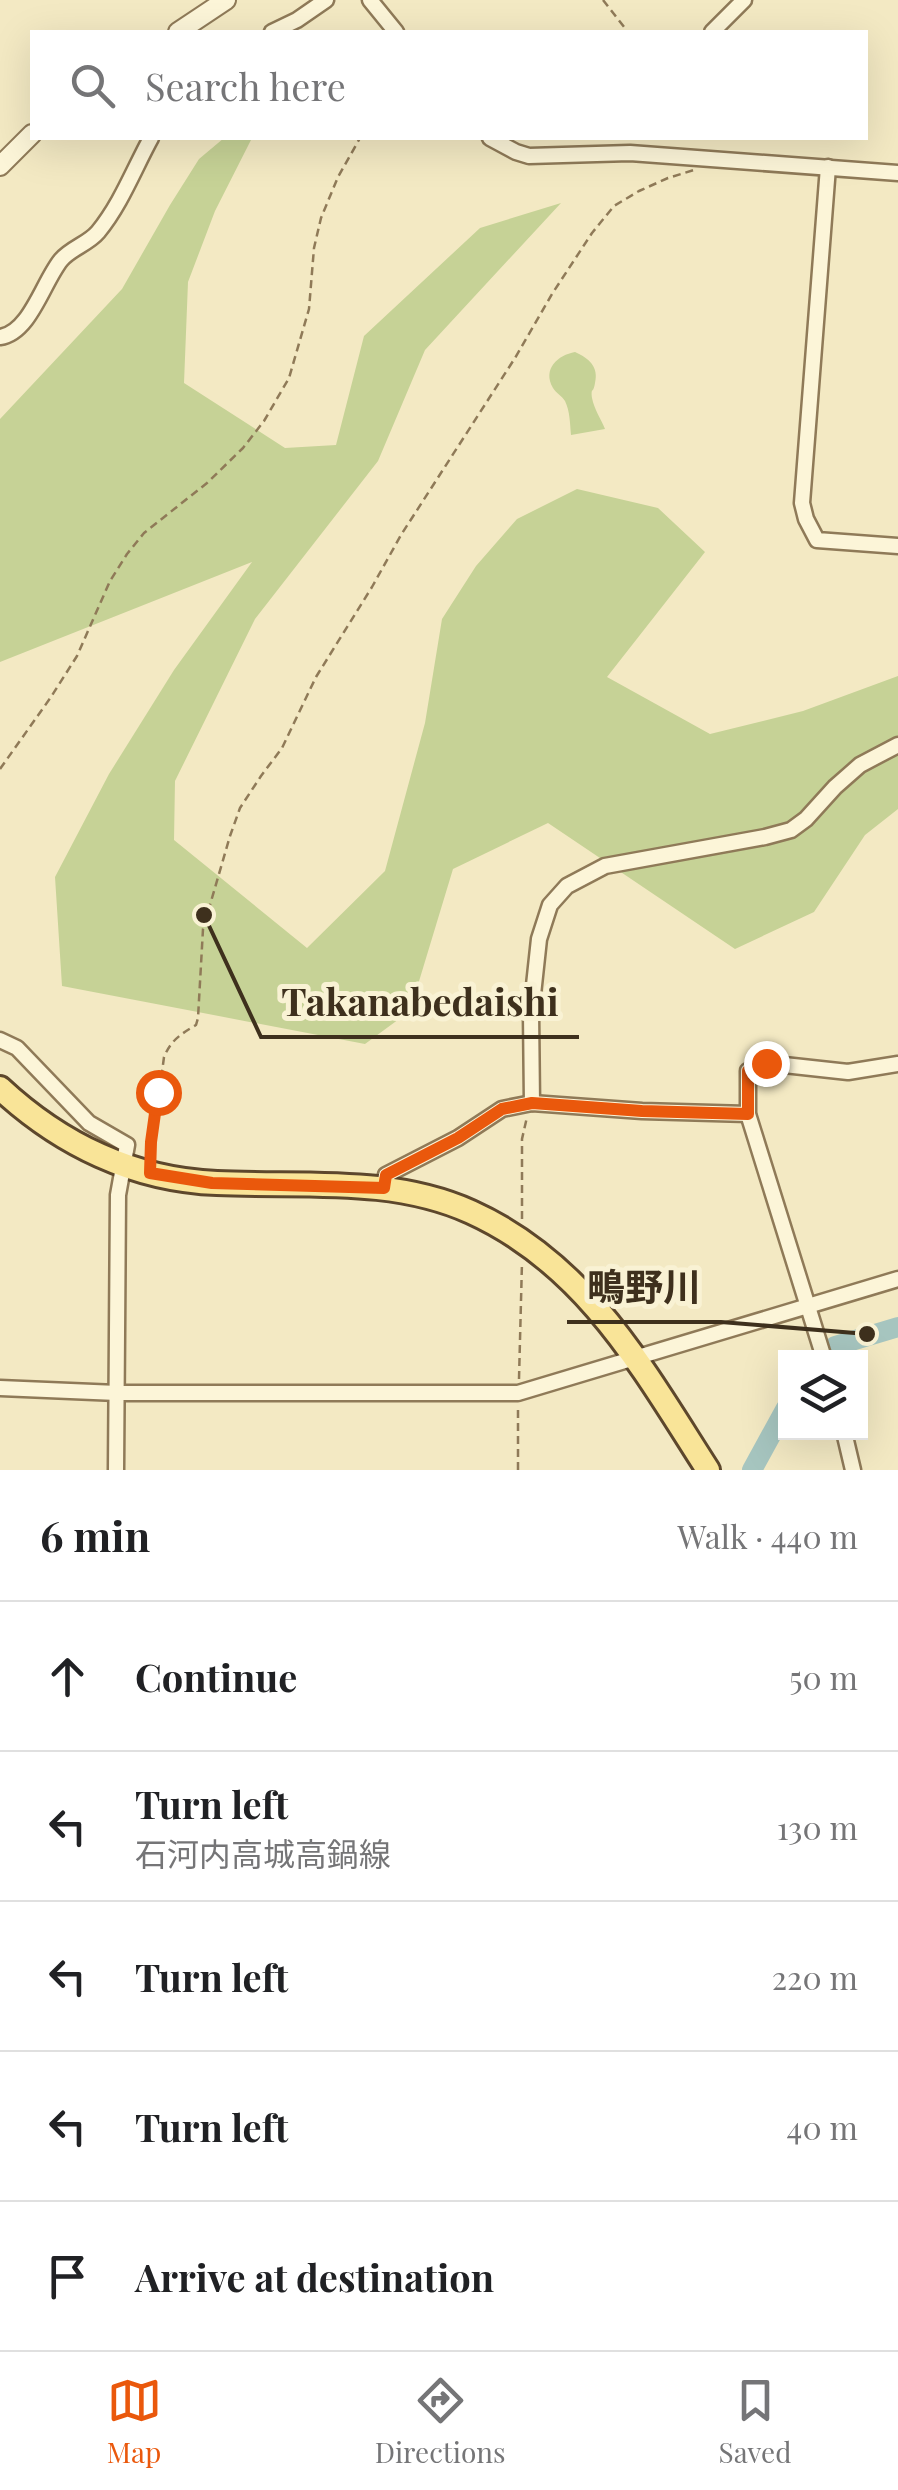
<!DOCTYPE html>
<meta charset="utf-8">
<style>
body{margin:0;font-family:"Playfair Display","Noto Sans JP",serif;background:#f2f2f2;color:#202124}
.controls{position:absolute;right:30px;bottom:30px;display:grid;overflow:hidden;border-radius:0px;box-shadow:0 10px 40px #0002}
.controls button{width:90px;height:90px;display:grid;place-items:center;padding:0;border:0;border-bottom:2px solid #e0e0e0;background:#fff;color:#202124;font:50px sans-serif}
.stop{position:absolute;width:30px;height:30px;margin:-22px;border:8px solid #ea580c;border-radius:50%;background:#fff}
.stop.end{background:#ea580c;border-color:#fff;box-shadow:0 2px 10px #0008}
.list{margin:0;padding:0;list-style:none}
h2{display:flex;justify-content:space-between;align-items:center;height:130px;margin:0;padding:0 40px;font-size:42px}
h2 small{font-size:32px;font-weight:400;color:#757577}
.list li{display:grid;grid-template-columns:65px 1fr auto;gap:30px;align-items:center;box-sizing:border-box;height:150px;padding:0 40px;border-top:2px solid #e0e0e0}
.list b{display:block;font-size:38px;white-space:nowrap}
.list p{margin:0;font-size:32px;white-space:nowrap;color:#757577}
.list em{font-size:32px;font-style:normal;color:#757577}
.icon{flex:none;width:55px;height:55px;fill:none;stroke:currentColor;stroke-width:2;stroke-linecap:round;stroke-linejoin:round}
.map{position:relative;flex:none;width:898px;height:1470px;overflow:hidden}
.search{position:absolute;background:#fff;box-shadow:0 10px 40px #0002;left:30px;right:30px;top:30px;height:110px;display:flex;align-items:center;gap:25px;box-sizing:border-box;padding:0 35px;border-radius:0px;color:#757577;font-size:38px}
.sheet{height:880px;background:#fff}
nav{display:flex;justify-content:space-around;align-items:center;box-sizing:border-box;height:140px;border-top:2px solid #e0e0e0;background:#fff;font-size:28px;color:#757577}
nav a{display:grid;justify-items:center;gap:5px}
nav .on{color:#ea580c}
.map>svg:first-child{display:block}
</style>
<div class="map">
<svg width="898" height="1470" viewBox="0 0 898 1470">
<rect width="100%" height="100%" fill="#f3e9c3"/>
<g fill="#c6d296">
<polygon points="224,138 252,138 215,211 188,282 184,383 285,448 336,445 364,336 480,228 561,203 425,350 378,461 255,619 175,781 174,840 307,948 385,871 425,723 442,619 476,566 517,519 577,489 658,508 705,552 607,677 710,734 803,711 898,676 898,809 865,835 814,912 735,949 548,823 453,869 410,1011 365,1044 62,986 55,877 109,774 174,670 252,562 0,662 0,419 122,289 170,205 199,159"/>
<path d="M575,352c14,6 24,15 20,31 -2,12 -4,3 -3,15 2,11 9,21 13,31l-34,6c-1,-11 -1,-24 -6,-34 -3,-5 -9,-8 -12,-13 -11,-19 5,-33 22,-36z"/>
</g>
<g fill="none" stroke-linecap="round" stroke-linejoin="round">
<g stroke="#a6c5bf" stroke-width="20">
<polyline points="820,1358 835,1346 898,1327"/>
<polyline points="752,1470 786,1408"/>
</g>
<defs>
<g id="minor">
<polyline points="370,0 396,32"/>
<polyline points="272,32 297,20 326,0"/>
<polyline points="712,32 744,0"/>
<polyline points="490,138 516,152 529,156 630,153 898,173"/>
<polyline points="828,167 802,503 806,519 817,540 898,546"/>
<path d="M0,337c30,-4 43,-55 61,-77 10,-12 27,-16 37,-28 23,-28 36,-63 53,-94"/>
<polyline points="0,1040 17,1048 89,1123 127,1145 118,1195 116,1470"/>
<polyline points="532,1103 531,1013 539,939 550,905 567,886 605,866 765,837 791,830 806,819 835,787 860,765 898,745"/>
<polyline points="384,1188 386,1175 458,1138 502,1109 532,1103 642,1111 748,1114"/>
<polyline points="824,1358 748,1114 748,1071 766,1063 848,1072 898,1064"/>
<polyline points="0,1388 117,1393 518,1393 898,1279"/>
<polyline points="844,1432 853,1470"/>
</g>
<g id="tertiary">
<polyline points="178,32 226,0"/>
<polyline points="0,166 32,134"/>
</g>
<path id="primary" d="M0,1088c60,56 134,92 217,95 85,4 175,-7 254,29 115,52 172,157 237,258"/>
</defs>
<use href="#minor" stroke="#8f7a58" stroke-width="19"/>
<use href="#tertiary" stroke="#8f7a58" stroke-width="22"/>
<use href="#primary" stroke="#5d472c" stroke-width="28"/>
<g stroke="#8f7a58" stroke-width="2.5" stroke-dasharray="8 5" stroke-linecap="butt">
<polyline points="603,0 628,32"/>
<polyline points="0,769 51,697 77,656 110,581 127,554 144,533 207,483 243,448 264,421 289,378 309,309 314,248 321,218 338,177 360,138"/>
<path d="M151,1155l13,-98c7,-17 17,-23 32,-32l2,-7 5,-89 27,-93 10,-28 21,-32 21,-28 34,-71 56,-90 29,-52 114,-177 37,-64 40,-61 22,-27 25,-15 29,-13 26,-8"/>
<polyline points="522,1219 522,1139 527,1117"/>
<polyline points="519,1379 522,1262"/>
<polyline points="518,1470 518,1407"/>
</g>
<use href="#minor" stroke="#fcf5d8" stroke-width="14"/>
<use href="#tertiary" stroke="#fcf5d8" stroke-width="18"/>
<use href="#primary" stroke="#f9e498" stroke-width="22"/>
</g>
<g fill="none" stroke-linecap="round" stroke-linejoin="round">
<polyline stroke="#ea580c" stroke-width="12" points="158,1092 151,1142 150,1173 212,1183 384,1188 386,1175 458,1138 502,1109 532,1103 642,1111 748,1114 748,1071 766,1063"/>
</g>
<path fill="none" stroke="#3e301d" stroke-width="4" d="M204 915L261 1037H579M867 1334L721 1322H567"/>
<g fill="#3e301d" stroke="#f9f2d4" stroke-width="4">
<circle cx="204" cy="915" r="10"/>
<circle cx="867" cy="1334" r="10"/>
</g>
<g font-size="38" text-anchor="middle" font-weight="bold" fill="#3e301d" stroke="#f9f2d4" stroke-width="10" stroke-linejoin="round" paint-order="stroke">
<text x="420" y="1016">Takanabedaishi</text>
<text x="644" y="1301">鴫野川</text>
</g>
</svg>
<div class="controls">
<button><svg class="icon" aria-label="layers" viewBox="0 0 24 24"><path d="M12 4l9 5-9 5-9-5zM3 14l9 5 9-5"/></svg></button>
</div>
<div class="stop" style="left:158px;top:1092px"></div>
<div class="stop end" style="left:766px;top:1063px"></div>
<div class="search"><svg class="icon" aria-label="search" viewBox="0 0 24 24"><circle cx="10" cy="10" r="6"/><path d="M15 15l6 6"/></svg>Search here</div>
</div>
<section class="sheet">
<h2>6 min<small>Walk · 440 m</small></h2>
<ul class="list">
<li><svg class="icon" aria-label="ahead" viewBox="0 0 24 24"><path d="M12 20V5M6 11l6-6 6 6"/></svg><div><b>Continue</b></div><em>50 m</em></li>
<li><svg class="icon" aria-label="left" viewBox="0 0 24 24"><path d="M17 20v-9H6M10 6l-5 5 5 5"/></svg><div><b>Turn left</b><p>石河内高城高鍋線</p></div><em>130 m</em></li>
<li><svg class="icon" aria-label="left" viewBox="0 0 24 24"><path d="M17 20v-9H6M10 6l-5 5 5 5"/></svg><div><b>Turn left</b></div><em>220 m</em></li>
<li><svg class="icon" aria-label="left" viewBox="0 0 24 24"><path d="M17 20v-9H6M10 6l-5 5 5 5"/></svg><div><b>Turn left</b></div><em>40 m</em></li>
<li><svg class="icon" aria-label="arrive" viewBox="0 0 24 24"><path d="M6 21V4h12l-3 4 3 4H6"/></svg><div><b>Arrive at destination</b></div></li>
</ul>
</section>
<nav>
<a class="on"><svg class="icon" aria-label="map" viewBox="0 0 24 24"><path d="M3 6l6-2 6 2 6-2v14l-6 2-6-2-6 2zM9 4v14M15 6v14"/></svg>Map</a>
<a><svg class="icon" aria-label="directions" viewBox="0 0 24 24"><path d="M12 3l9 9-9 9-9-9zM9 14v-3h6M13 9l2 2-2 2"/></svg>Directions</a>
<a><svg class="icon" aria-label="saved" viewBox="0 0 24 24"><path d="M7 4h10v16l-5-4-5 4z"/></svg>Saved</a>
</nav>
